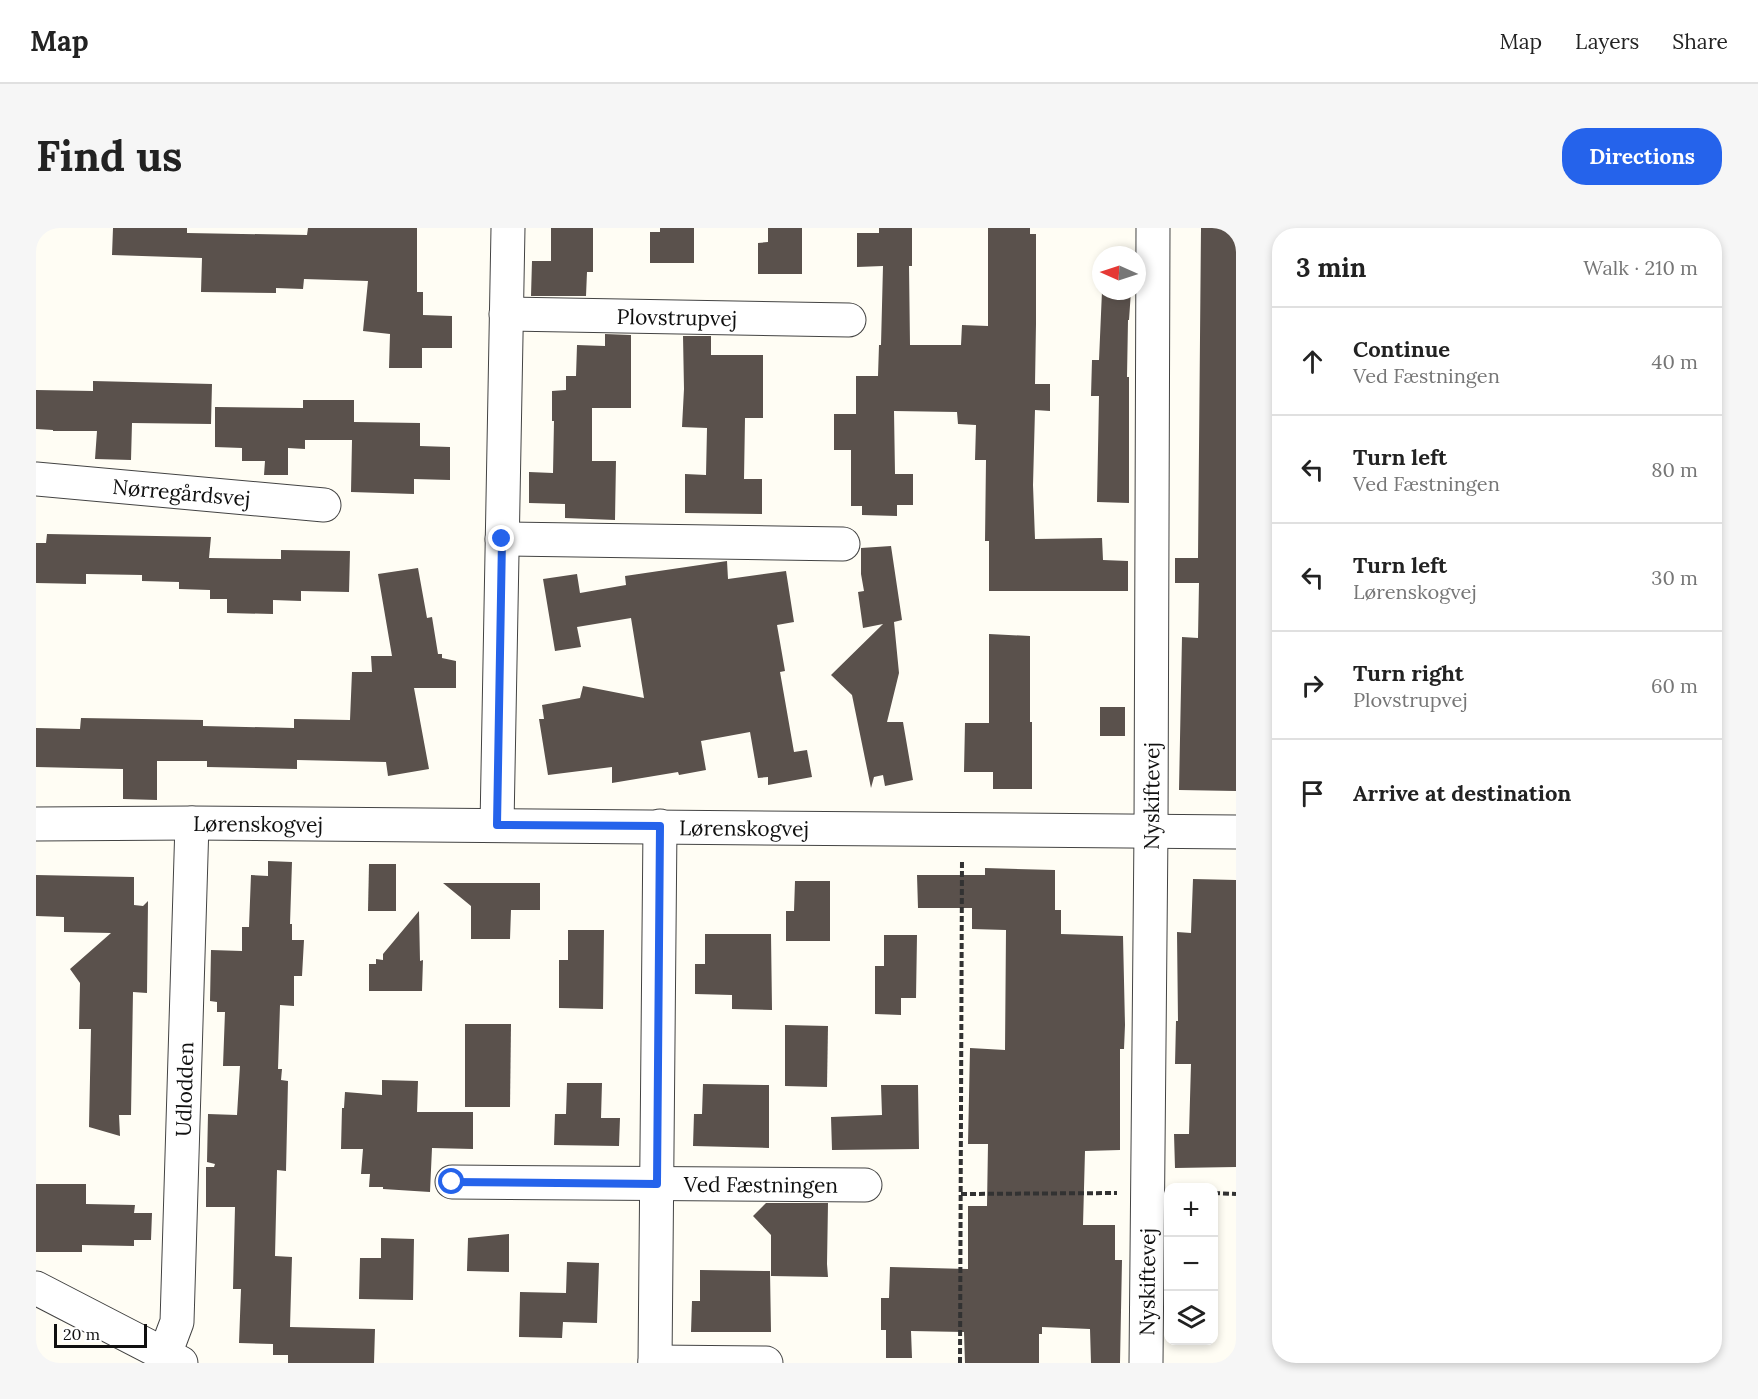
<!DOCTYPE html>
<meta charset="utf-8">
<style>
body{margin:0;font-family:Lora,serif;background:#f6f6f6;color:#222}
.controls{position:absolute;right:18px;bottom:18px;display:grid;overflow:hidden;border-radius:12px;box-shadow:0 3px 9px #0003}
.controls button{width:54px;height:54px;display:grid;place-items:center;padding:0;border:0;border-bottom:2px solid #e0e0e0;background:#fff;color:#222;font:30px sans-serif}
.compass{position:absolute;left:1056px;top:18px;width:54px;height:54px;border-radius:50%;background:#fff;box-shadow:0 3px 9px #0003;rotate:273deg}
.scale{position:absolute;left:18px;bottom:15px;width:93px;box-sizing:border-box;padding-left:6px;border:3px solid #101010;border-top:0;font-size:16px;line-height:21px;white-space:nowrap;color:#101010;-webkit-text-stroke:4px #fff;paint-order:stroke}
.stop{position:absolute;width:18px;height:18px;margin:-14px;border:4px solid #2563eb;border-radius:50%;background:#fff}
.stop.end{background:#2563eb;border-color:#fff;box-shadow:0 2px 6px #0008}
.list{margin:0;padding:0;list-style:none}
h2{display:flex;justify-content:space-between;align-items:center;height:78px;margin:0;padding:0 24px;font-size:26px}
h2 small{font-size:20px;font-weight:400;color:#767676}
.list li{display:grid;grid-template-columns:39px 1fr auto;gap:18px;align-items:center;box-sizing:border-box;height:108px;padding:0 24px;border-top:2px solid #e0e0e0}
.list b{display:block;font-size:22px;white-space:nowrap}
.list p{margin:0;font-size:20px;white-space:nowrap;color:#767676}
.list em{font-size:20px;font-style:normal;color:#767676}
.icon{flex:none;width:33px;height:33px;fill:none;stroke:currentColor;stroke-width:2;stroke-linecap:round;stroke-linejoin:round}
.map{position:relative;flex:none;width:1200px;height:1135px;overflow:hidden;border-radius:24px}
header{display:flex;align-items:center;gap:36px;box-sizing:border-box;height:84px;padding:0 30px;background:#fff;border-bottom:2px solid #e0e0e0}
header strong{font-size:28px}
nav{display:flex;gap:33px;margin-inline-start:auto;font-size:21px}
.intro{display:flex;align-items:center;justify-content:space-between;box-sizing:border-box;height:144px;padding:0 36px}
h1{margin:0;font-size:42px}
.button{padding:15px 27px;border-radius:24px;background:#2563eb;color:#fff;font-size:21px;font-weight:700}
main{display:flex;gap:36px;padding:0 36px}
aside{flex:1;background:#fff;border-radius:24px;box-shadow:0 3px 9px #0003}
.map>svg:first-child{display:block}
</style>
<header>
<strong>Map</strong>
<nav><a>Map</a><a>Layers</a><a>Share</a></nav>
</header>
<div class="intro"><h1>Find us</h1><a class="button">Directions</a></div>
<main>
<div class="map">
<svg width="1200" height="1135" viewBox="0 0 1200 1135">
<rect width="100%" height="100%" fill="#fffdf4"/>
<g fill="#5a514c">
<polygon points="77,0 151,0 151,5 271,7 272,0 381,0 381,64 387,64 387,87 416,88 416,120 386,120 386,140 353,140 354,106 327,103 332,53 268,51 267,61 240,60 240,65 165,64 166,30 76,27"/>
<polygon points="515,0 557,0 557,44 551,44 550,68 495,68 496,33 515,33"/>
<polygon points="624,0 658,0 658,35 614,35 614,4 624,4"/>
<polygon points="732,0 766,0 766,46 722,46 722,15 732,14"/>
<polygon points="843,0 876,0 876,38 873,38 874,117 925,117 926,97 952,98 952,0 994,0 994,6 1000,6 1000,96 999,156 1014,156 1014,183 999,182 997,257 999,311 1066,310 1067,332 1092,333 1092,363 953,363 953,313 949,313 950,232 939,232 940,197 922,196 921,184 858,183 859,246 877,246 877,277 861,277 861,288 826,287 826,278 815,278 815,222 798,222 798,186 820,186 820,148 842,148 843,117 845,117 847,38 821,39 821,5 843,5"/>
<polygon points="1165,0 1200,0 1200,563 1143,562 1146,409 1162,410 1163,355 1139,355 1139,330 1162,330"/>
<polygon points="1066,63 1095,63 1093,92 1092,92 1091,149 1093,149 1093,275 1061,274 1063,168 1055,168 1056,132 1063,132"/>
<polygon points="569,106 595,107 595,180 556,180 556,233 580,233 579,292 529,290 529,276 493,275 493,244 517,245 518,193 516,193 516,163 530,162 530,148 540,148 541,117 569,118"/>
<polygon points="647,108 675,108 675,127 727,127 727,190 709,190 708,251 726,251 726,286 649,285 649,246 670,247 671,200 646,199 648,161"/>
<polygon points="57,153 176,156 175,196 96,195 95,232 59,231 61,203 17,203 17,202 0,201 0,162 57,163"/>
<polygon points="267,172 318,172 318,194 384,195 384,218 414,219 414,252 378,251 378,266 315,264 316,212 269,212 269,221 252,220 252,247 228,247 229,233 206,233 206,220 179,219 179,179 267,180"/>
<polygon points="11,306 175,309 173,330 245,331 245,322 314,323 313,364 265,363 265,373 237,372 237,386 191,385 191,371 174,371 174,362 143,361 143,354 106,353 106,347 50,346 50,356 0,355 0,315 10,315"/>
<polygon points="855,318 866,392 858,394 863,445 851,494 867,494 877,552 849,558 847,547 838,549 835,560 816,467 795,447 847,396 827,400 822,364 828,363 825,346 825,320"/>
<polygon points="691,333 692,351 750,343 758,394 741,397 749,443 744,444 758,524 771,522 776,549 732,557 732,549 722,550 714,504 665,513 670,542 643,547 642,544 576,555 576,539 512,547 503,491 508,491 506,477 544,470 547,458 608,470 595,390 541,399 545,419 519,423 507,351 541,346 544,365 590,357 589,348"/>
<polygon points="382,340 391,390 396,389 402,426 406,426 406,430 420,433 420,460 378,460 393,541 352,548 350,534 261,532 261,541 171,539 171,533 121,533 121,572 87,571 87,541 0,539 0,500 44,501 45,490 167,492 167,498 258,500 258,491 314,492 316,444 336,444 335,428 356,428 342,346"/>
<polygon points="953,406 994,408 994,494 996,494 996,561 957,561 957,544 928,544 929,495 953,495"/>
<rect x="1064" y="479" width="25" height="29"/>
<polygon points="232,633 256,634 254,696 256,696 256,712 268,712 266,748 258,748 258,778 244,777 242,841 246,841 245,852 252,853 250,943 241,942 239,1028 256,1029 254,1099 339,1101 338,1135 252,1135 252,1127 237,1127 237,1116 203,1115 205,1061 197,1061 199,979 170,979 170,939 178,939 179,936 171,934 172,886 201,887 204,838 187,838 189,784 181,784 181,774 174,773 175,722 206,723 206,699 213,699 215,647 232,648"/>
<polygon points="333,636 360,636 360,683 332,683"/>
<polygon points="949,640 1019,642 1019,682 1025,682 1025,706 1087,708 1089,797 1088,821 1084,821 1084,922 1049,923 1047,997 1079,997 1079,1032 1086,1032 1084,1135 1055,1135 1054,1101 1006,1099 1006,1106 1003,1106 1003,1135 929,1135 928,1104 875,1103 876,1130 850,1130 850,1102 845,1102 845,1070 853,1070 854,1039 932,1041 932,978 951,978 952,916 932,916 934,820 969,822 970,702 936,701 936,680 882,680 881,647 949,647"/>
<polygon points="0,647 98,649 98,677 107,678 112,673 111,765 97,764 95,887 83,887 84,908 53,899 55,801 43,801 44,755 34,741 75,705 28,704 28,689 0,688"/>
<polygon points="1157,651 1200,652 1200,939 1139,940 1138,906 1153,906 1155,836 1139,836 1140,793 1142,793 1141,704 1155,705"/>
<polygon points="759,653 794,653 794,713 750,713 750,683 758,683"/>
<polygon points="407,655 504,655 504,682 475,682 474,711 435,711 435,678"/>
<polygon points="383,683 384,733 387,732 386,763 333,763 333,736 340,736 340,731 347,732 347,726"/>
<polygon points="532,702 568,702 567,781 523,780 523,732 532,732"/>
<polygon points="669,706 735,706 736,782 696,781 696,767 659,766 659,736 669,736"/>
<polygon points="848,707 881,707 880,770 865,770 865,787 839,786 839,738 848,738"/>
<polygon points="429,796 475,796 474,879 429,879"/>
<polygon points="749,797 792,798 791,859 749,858"/>
<polygon points="346,852 382,853 381,884 437,884 437,921 396,920 394,964 347,961 347,959 333,959 334,946 325,946 327,921 305,921 306,880 308,880 309,864 346,867"/>
<polygon points="531,855 566,855 565,890 584,890 583,918 518,917 519,886 530,886"/>
<polygon points="667,856 733,857 733,920 657,918 658,886 666,886"/>
<polygon points="845,857 882,857 883,921 796,922 795,889 846,887"/>
<polygon points="0,956 50,956 50,976 99,977 98,985 116,985 115,1012 98,1012 98,1018 46,1017 46,1024 0,1024"/>
<polygon points="730,975 792,975 791,1036 792,1049 735,1048 735,1007 717,988"/>
<polygon points="473,1006 473,1044 431,1043 432,1010"/>
<polygon points="345,1010 378,1011 377,1072 323,1071 324,1030 345,1030"/>
<polygon points="531,1034 563,1035 561,1095 527,1094 526,1110 483,1109 484,1064 530,1065"/>
<polygon points="664,1042 734,1043 735,1104 655,1104 656,1073 664,1073"/>
</g>
<g fill="none" stroke-linecap="round" stroke-linejoin="round">
<defs>
<g id="street">
<path id="s1" d="M470,86l343,6"/>
<path id="s2" d="M0,251l288,26"/>
<polyline points="466,311 807,316"/>
<path id="s3" d="M0,596l156,-1 1044,9"/>
<polyline points="461,597 472,0"/>
<path id="s4" d="M416,954l413,3"/>
<polyline points="0,1060 145,1135"/>
<path id="s5" d="M129,1126l12,-32 15,-499"/>
<polyline points="619,1134 730,1135"/>
<polyline points="619,1135 624,598"/>
<path id="s6" d="M1110,1135l5,-533 2,-602"/>
</g>
</defs>
<use href="#street" stroke="#434343" stroke-width="35"/>
<g stroke="#323232" stroke-width="4" stroke-dasharray="6 3" stroke-linecap="butt">
<polyline points="1178,965 1200,966"/>
<polyline points="925,966 1081,965"/>
<polyline points="924,1135 926,632"/>
</g>
<use href="#street" stroke="#fff" stroke-width="33"/>
</g>
<g fill="none" stroke-linecap="round" stroke-linejoin="round">
<polyline stroke="#2563eb" stroke-width="8" points="416,954 621,956 624,598 461,597 466,311"/>
</g>
<g text-anchor="middle" dominant-baseline="central" stroke-width="6" stroke-linejoin="round" paint-order="stroke">
<g font-size="21" fill="#101010" stroke="#fff">
<text stroke="none"><textPath href="#s1" startOffset="171">Plovstrupvej</textPath></text>
<text stroke="none"><textPath href="#s2" startOffset="146">Nørregårdsvej</textPath></text>
<text stroke="none"><textPath href="#s6" startOffset="567">Nyskiftevej</textPath></text>
<text stroke="none"><textPath href="#s3" startOffset="222">Lørenskogvej</textPath></text>
<text stroke="none"><textPath href="#s3" startOffset="708">Lørenskogvej</textPath></text>
<text stroke="none"><textPath href="#s5" startOffset="267">Udlodden</textPath></text>
<text stroke="none"><textPath href="#s4" startOffset="309">Ved Fæstningen</textPath></text>
<text stroke="none"><textPath href="#s6" startOffset="81">Nyskiftevej</textPath></text>
</g>
</g>
</svg>
<div class="controls">
<button>+</button>
<button>−</button>
<button><svg class="icon" aria-label="layers" viewBox="0 0 24 24"><path d="M12 4l9 5-9 5-9-5zM3 14l9 5 9-5"/></svg></button>
</div>
<svg class="compass" viewBox="-18 -18 36 36"><path d="M0-13l5 13h-10z" fill="#e53935"/><path d="M0 13l5-13h-10z" fill="#767676"/></svg>
<div class="scale">20 m</div>
<div class="stop" style="left:416px;top:954px"></div>
<div class="stop end" style="left:466px;top:311px"></div>
</div>
<aside>
<h2>3 min<small>Walk · 210 m</small></h2>
<ul class="list">
<li><svg class="icon" aria-label="ahead" viewBox="0 0 24 24"><path d="M12 20V5M6 11l6-6 6 6"/></svg><div><b>Continue</b><p>Ved Fæstningen</p></div><em>40 m</em></li>
<li><svg class="icon" aria-label="left" viewBox="0 0 24 24"><path d="M17 20v-9H6M10 6l-5 5 5 5"/></svg><div><b>Turn left</b><p>Ved Fæstningen</p></div><em>80 m</em></li>
<li><svg class="icon" aria-label="left" viewBox="0 0 24 24"><path d="M17 20v-9H6M10 6l-5 5 5 5"/></svg><div><b>Turn left</b><p>Lørenskogvej</p></div><em>30 m</em></li>
<li><svg class="icon" aria-label="right" viewBox="0 0 24 24"><path d="M7 20v-9h11M14 6l5 5-5 5"/></svg><div><b>Turn right</b><p>Plovstrupvej</p></div><em>60 m</em></li>
<li><svg class="icon" aria-label="arrive" viewBox="0 0 24 24"><path d="M6 21V4h12l-3 4 3 4H6"/></svg><div><b>Arrive at destination</b></div></li>
</ul>
</aside>
</main>
